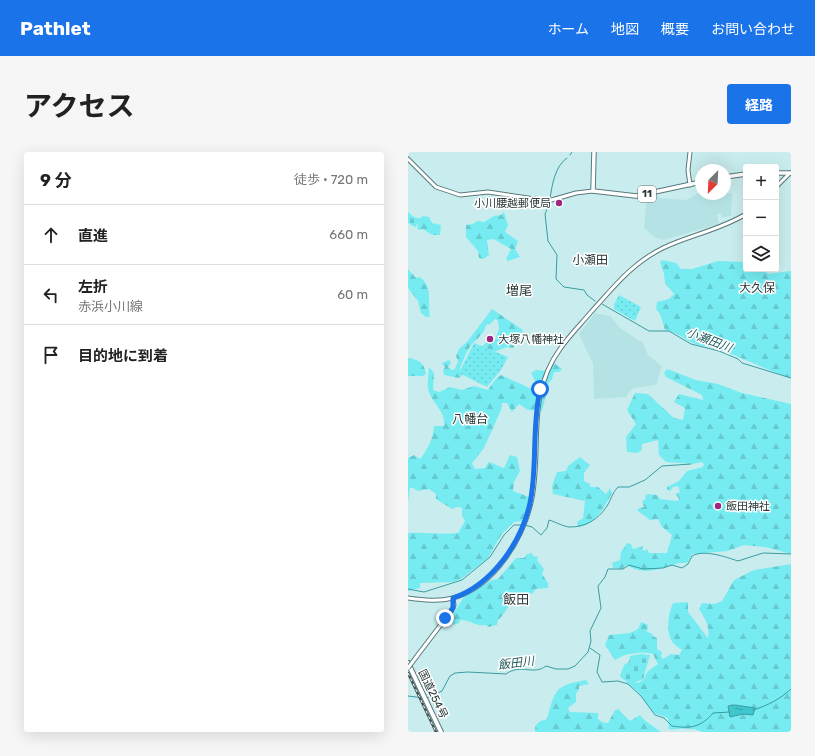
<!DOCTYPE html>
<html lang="ja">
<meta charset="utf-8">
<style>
body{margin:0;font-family:Rubik,"Noto Sans JP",sans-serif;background:#f6f6f6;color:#222}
.controls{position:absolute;right:12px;top:12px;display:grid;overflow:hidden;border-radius:4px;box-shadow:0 4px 16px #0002}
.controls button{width:36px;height:36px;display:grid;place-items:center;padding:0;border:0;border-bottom:1px solid #e0e0e0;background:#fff;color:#222;font:20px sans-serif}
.compass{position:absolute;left:287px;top:12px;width:36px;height:36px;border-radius:50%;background:#fff;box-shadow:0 4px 16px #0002;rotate:204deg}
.stop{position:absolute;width:12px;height:12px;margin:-9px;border:3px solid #1a73e8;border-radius:50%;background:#fff}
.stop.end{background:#1a73e8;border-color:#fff;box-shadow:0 1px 4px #0008}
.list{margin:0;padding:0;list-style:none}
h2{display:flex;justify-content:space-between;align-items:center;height:52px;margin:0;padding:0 16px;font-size:17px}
h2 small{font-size:13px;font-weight:400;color:#767676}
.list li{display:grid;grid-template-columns:26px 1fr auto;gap:12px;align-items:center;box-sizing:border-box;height:60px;padding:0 16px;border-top:1px solid #e0e0e0}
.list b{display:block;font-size:15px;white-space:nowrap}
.list p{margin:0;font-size:13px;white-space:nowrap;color:#767676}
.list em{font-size:13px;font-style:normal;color:#767676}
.icon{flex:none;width:22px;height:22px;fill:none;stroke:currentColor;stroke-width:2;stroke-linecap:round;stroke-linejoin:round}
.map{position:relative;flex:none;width:383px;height:580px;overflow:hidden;border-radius:4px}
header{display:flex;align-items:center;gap:24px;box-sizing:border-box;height:56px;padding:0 20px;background:#1a73e8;color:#fff}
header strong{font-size:19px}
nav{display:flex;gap:22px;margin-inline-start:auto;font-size:14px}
.intro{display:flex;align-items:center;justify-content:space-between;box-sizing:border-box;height:96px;padding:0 24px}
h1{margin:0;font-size:28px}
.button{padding:10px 18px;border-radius:4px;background:#1a73e8;color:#fff;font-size:14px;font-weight:700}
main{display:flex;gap:24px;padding:0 24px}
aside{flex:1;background:#fff;border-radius:4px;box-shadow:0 4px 16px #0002}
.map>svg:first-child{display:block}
</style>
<header>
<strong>Pathlet</strong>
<nav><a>ホーム</a><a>地図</a><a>概要</a><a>お問い合わせ</a></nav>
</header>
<div class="intro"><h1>アクセス</h1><a class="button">経路</a></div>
<main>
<aside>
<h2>9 分<small>徒歩 · 720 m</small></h2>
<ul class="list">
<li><svg class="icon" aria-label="ahead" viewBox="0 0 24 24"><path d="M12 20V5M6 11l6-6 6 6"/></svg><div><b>直進</b></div><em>660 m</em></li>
<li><svg class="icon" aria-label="left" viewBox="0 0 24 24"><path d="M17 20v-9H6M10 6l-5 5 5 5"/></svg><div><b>左折</b><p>赤浜小川線</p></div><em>60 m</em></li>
<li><svg class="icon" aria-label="arrive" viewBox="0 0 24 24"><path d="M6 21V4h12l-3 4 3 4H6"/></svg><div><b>目的地に到着</b></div></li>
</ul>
</aside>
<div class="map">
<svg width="383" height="580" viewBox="0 0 383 580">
<defs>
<pattern id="forest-firs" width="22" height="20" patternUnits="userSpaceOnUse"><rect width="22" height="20" fill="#76ecf2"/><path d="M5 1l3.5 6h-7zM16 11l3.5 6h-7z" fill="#66cbd0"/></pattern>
<pattern id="cemetery-stones" width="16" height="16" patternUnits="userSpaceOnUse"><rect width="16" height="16" fill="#76ecf2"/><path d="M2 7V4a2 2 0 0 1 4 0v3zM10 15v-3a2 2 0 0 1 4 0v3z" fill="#66cbd0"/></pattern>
<pattern id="park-dots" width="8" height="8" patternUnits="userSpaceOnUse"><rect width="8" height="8" fill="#76ecf2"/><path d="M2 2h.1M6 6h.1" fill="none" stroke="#66cbd0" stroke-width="1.8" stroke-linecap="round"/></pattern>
<pattern id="water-ripples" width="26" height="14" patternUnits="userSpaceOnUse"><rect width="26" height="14" fill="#3fc7cd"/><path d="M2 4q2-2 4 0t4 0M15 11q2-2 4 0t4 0" fill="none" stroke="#35a3a7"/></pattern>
</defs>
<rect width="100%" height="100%" fill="#c9edee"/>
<g fill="#b5e2e4">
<polygon points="317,36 318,41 324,42 323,64 314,65 313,62 309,62 311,72 255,88 246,85 236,76 239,44 249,42 251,46 278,48 293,40 293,42 317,42"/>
<polygon points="187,161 202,164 212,176 235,191 240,203 254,214 248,233 226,236 220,241 219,245 186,247 185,212 171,182"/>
</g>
<g fill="url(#forest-firs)">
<polygon points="96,60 100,73 97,80 110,89 107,97 112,105 100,109 98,107 103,97 86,87 79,88 81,103 76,107 71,106 70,99 58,85 58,73 65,72 69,69 76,70 86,64 93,63"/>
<polygon points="15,64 21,65 24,71 33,73 32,83 24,83 15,77 11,78 9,76 11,67"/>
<path d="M254,108l14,3 5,6h11l26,-8 28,1v7h18l4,5 23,-3v107c-25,-8 -48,-20 -72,-29 -7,-3 -14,-2 -21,-4 -14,-5 -18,-12 -33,-15l-5,-16 -4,-5 1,-7 12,-3 5,-5 -9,-11 -1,-9 -4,-12z"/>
<path d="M0,117l8,9 4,-1c14,11 7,26 10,40h-4l-5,-4 -3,-12 -10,-13z"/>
<path d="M84,157l31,21 -10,18 -6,-1 -13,5 -12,-6 5,-4 4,1 4,-3 4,-11 -1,-8 -3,-2 -5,5 -4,1c-2,8 -6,11 -12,17 -7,7 -10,17 -14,26l2,7 -3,3 -15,-3 -1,-5 2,-3 -3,-4 7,-3 2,3 -3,4 4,3 3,-1 3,-8 -2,-5 3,-7 8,-7z"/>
<path d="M0,206c11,2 16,4 18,16l-3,2h-15z"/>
<path d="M146,211l8,6 -3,3h-5l-2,7 -5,6 -1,10 -4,16 -14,-1 -9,-6 -7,8 -5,-9h-5l-1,7 -17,38 -12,15 3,6 10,-1 4,-6 15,6 6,-13 7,2 3,14 -6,11 -1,9 16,6 -6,24 -9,1 -13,13 -13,23 -27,21 -8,3 -33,1v5l-12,3v-58c17,-1 33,2 50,0l7,-12 -3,-5v-8l-4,-1 -6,2 -16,-10v-5l-7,-5 -11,2 -5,-3h-3l-2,14v-44l6,-3 6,4c8,-10 13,-20 14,-33h10c2,-14 -11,-22 -15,-34 -3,-8 0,-17 0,-25l5,6 -1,17 6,2 11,-5 12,3 12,-4 14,4c3,-4 8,-13 13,-15l31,14 4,-6 -5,-10 5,-3 12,1z"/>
<path d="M259,217l29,11 22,4 24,9 49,11v150l-26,-7 -21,-2 -16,6 -36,3 -4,8c-4,2 -8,0 -12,2 -17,5 -33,12 -49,1l-5,4 -9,-1 -1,-5 8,-3 1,-8 6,-9 4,1 2,5 10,-3 -1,3 2,2 3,-2 2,4h18l5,-18 -10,-8 -4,-8 -8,1 -12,-9 -1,-2 7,-2 -2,-6 4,-2 -1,-3 3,-2 9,1 3,4 18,2 1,-2 -3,-5 4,-2 -2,-6 -5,1 -3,4 -3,-1v-3l12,-6 8,-10 15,-4 2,-2 -2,-3 -9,2 -27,-2 -7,-7 -1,-15 -16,4 -1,7 -4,2 -10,-1 -1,-15 10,-13 -9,-14 8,-17 13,1 26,24 9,2 2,-12 -11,-6 5,-8 24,6 -1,-5 -36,-18 -2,-4z"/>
<path d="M172,305l10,8 -6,8v8l6,3v3h8l8,7 4,-6 2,5c-7,13 -16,31 -33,34l-2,-5 6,-4 2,-17 -32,-7 -1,-8 5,-14 9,-1 2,-5z"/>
<path d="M124,401l1,3 5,1 -1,3 7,9 -2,5 6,9v5l-12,1 -4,5 -5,-2 -6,5 -5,-1c-8,9 -9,16 -18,24l-1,5 -9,2 -2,-2c-10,2 -14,-5 -26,-5l-1,3 -6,2 -1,-9 13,-21 27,-15 6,-1 18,-21h8l3,-4z"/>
<path d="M383,412v168h-89c-11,-6 -21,-2 -33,-3l-1,-11 -14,-5 -14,-19 -14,-12 1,-2 11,3 5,-3 5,-9 10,-7 -5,-10c-10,-3 -29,-1 -38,6l-10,-15 4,-10 21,-2 8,-4 3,-7 7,3 -1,7 4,1 2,3 4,2v11l5,3 -1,4 2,3 8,-5 8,1 3,-5c-2,-2 -5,-3 -8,-6 -9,-9 -6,-30 -1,-41l15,-1v10l20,26c2,-11 -3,-20 -9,-29l3,-6 12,1 8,-3 12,-21 20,-10z"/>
<path d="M178,528l3,4 -10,2v4l-3,3v9l-8,6 2,4 28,1v6l4,3 6,1 7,-13 3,-1 12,12 10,-6 3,4 18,13h-126c-1,-9 5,-11 12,-13 8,-29 8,-34 39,-39z"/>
</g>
<g fill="url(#cemetery-stones)">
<polygon points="0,60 6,65 13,67 7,75 0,71"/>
<path d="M233,502l9,1 -7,24c-7,5 -18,4 -23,-3l4,-11 5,-3 1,-6z"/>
</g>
<g fill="url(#park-dots)">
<polygon points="211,143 233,155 227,169 206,157 206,152"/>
<polygon points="66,191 100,205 93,218 79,235 51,221"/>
</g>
<polygon fill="url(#water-ripples)" stroke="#399ca1" points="327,553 347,556 345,563 335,562 322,565 320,554"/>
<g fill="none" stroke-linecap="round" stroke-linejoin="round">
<g stroke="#399ca1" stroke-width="1">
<polyline points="162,3 164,0"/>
<path d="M142,47c2,-14 5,-33 17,-41"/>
<polyline points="142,50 137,62 140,89 149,103 148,127 156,135 176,138 179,143 187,149"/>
<polyline points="194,152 241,179 261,179 283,192 311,199 330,207 334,211 383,226"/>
<path d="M117,373l7,2 9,8 6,-7 2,-8c7,2 15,7 21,7 15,0 28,-7 37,-21 4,-6 5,-13 11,-19h11l16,-7 17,-14 29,-2"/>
<polyline points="0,437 16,440 54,428 82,405 96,383 106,373 114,373"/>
<path d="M182,496l10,7 -3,17 5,10 16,-1 10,3 13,12 14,19 9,3 8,8c19,3 29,1 41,-13l17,-1"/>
<polyline points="0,544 16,546"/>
<path d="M19,546l15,-7 8,-15 5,-3 13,-1 38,2c15,-11 27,2 40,-8l10,3h12l7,-3 13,-14 3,-11 -1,-10 11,-23 -3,-22 7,-9 3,-8h15l6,-4 14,4 20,-1 9,-3 10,3 6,-4 4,-8c12,-7 34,1 46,5l25,-8 28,1"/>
<path d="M345,558c14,-4 27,-11 38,-21"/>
</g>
<defs>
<g id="secondary">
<polyline points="0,7 28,35 52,43 80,40 140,49 168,41 185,39"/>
<polyline points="282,33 280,18 282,0"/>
<polyline points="368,35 382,21"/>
<path d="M0,446c15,2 30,4 45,0 42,-12 71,-60 79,-100 10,-53 -6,-102 28,-149 9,-13 21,-25 31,-37 22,-24 41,-49 72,-64 27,-13 57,-18 83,-34"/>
<polyline points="9,504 44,458 46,453 45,446"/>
</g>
<g id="primary">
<polyline points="186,0 185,39 228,44 293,30"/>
<polyline points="368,21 383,21"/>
<polyline points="317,25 338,22"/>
</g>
<polyline id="highway" points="0,511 33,580"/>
</defs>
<use href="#secondary" stroke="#59797b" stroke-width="5"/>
<use href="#primary" stroke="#59797b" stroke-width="5.5"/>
<use href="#highway" stroke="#59797b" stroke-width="6"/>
<use href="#secondary" stroke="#fff" stroke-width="3"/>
<use href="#primary" stroke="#fff" stroke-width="3.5"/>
<use href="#highway" stroke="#fff" stroke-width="4"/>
<defs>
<polyline id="rail" points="0,521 28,580"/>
</defs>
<use href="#rail" stroke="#415253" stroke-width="2.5"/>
<use href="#rail" stroke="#fff" stroke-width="1" stroke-dasharray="3" stroke-linecap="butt"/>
<defs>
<polyline id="secondary-bridge" points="0,516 9,504"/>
</defs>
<use href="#secondary-bridge" stroke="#59797b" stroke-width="5" stroke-linecap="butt"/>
<use href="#secondary-bridge" stroke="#fff" stroke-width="3"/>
</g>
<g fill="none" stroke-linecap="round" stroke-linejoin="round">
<path stroke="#1a73e8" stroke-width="5" d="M37,466l8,-10v-10c21,-7 38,-22 51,-39 44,-59 23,-106 36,-170"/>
</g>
<g fill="#9d267f" stroke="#fff" stroke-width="1.5">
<circle cx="151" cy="51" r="4"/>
<circle cx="82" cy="187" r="4"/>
<circle cx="310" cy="354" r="4"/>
</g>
<g text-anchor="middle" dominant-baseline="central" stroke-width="3" stroke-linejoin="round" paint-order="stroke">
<rect fill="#fff" stroke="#6a7474" stroke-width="1" x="230" y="34" width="18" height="16" rx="3"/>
<g font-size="10" font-weight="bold" fill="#2a3839">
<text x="239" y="42">11</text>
</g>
<g font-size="11" fill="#2a3839" stroke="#fff" text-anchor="start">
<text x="143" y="51" text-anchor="end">小川腰越郵便局</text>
<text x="90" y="187">大塚八幡神社</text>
<text x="318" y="354">飯田神社</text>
</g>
<g font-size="11" fill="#2a3839" stroke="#fff">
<text transform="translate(25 542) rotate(64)">国道254号</text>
</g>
<g font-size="12" fill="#2a3839" stroke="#fff">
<text x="182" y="108">小瀬田</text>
<text x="349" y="136">大久保</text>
<text x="62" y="267">八幡台</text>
</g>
<g font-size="12" font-style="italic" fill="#265d5f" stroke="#fff">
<text transform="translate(301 188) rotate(21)">小瀬田川</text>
<text transform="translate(108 511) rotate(-7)">飯田川</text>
</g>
<g font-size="13" fill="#2a3839" stroke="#fff">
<text x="111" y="138">増尾</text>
<text x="108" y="447">飯田</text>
</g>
</g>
</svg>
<div class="controls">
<button>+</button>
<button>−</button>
<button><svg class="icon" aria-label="layers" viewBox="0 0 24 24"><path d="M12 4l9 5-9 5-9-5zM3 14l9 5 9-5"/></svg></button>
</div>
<svg class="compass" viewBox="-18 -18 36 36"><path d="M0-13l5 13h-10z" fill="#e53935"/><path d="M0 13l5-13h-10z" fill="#767676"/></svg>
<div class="stop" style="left:132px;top:237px"></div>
<div class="stop end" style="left:37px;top:466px"></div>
</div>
</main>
